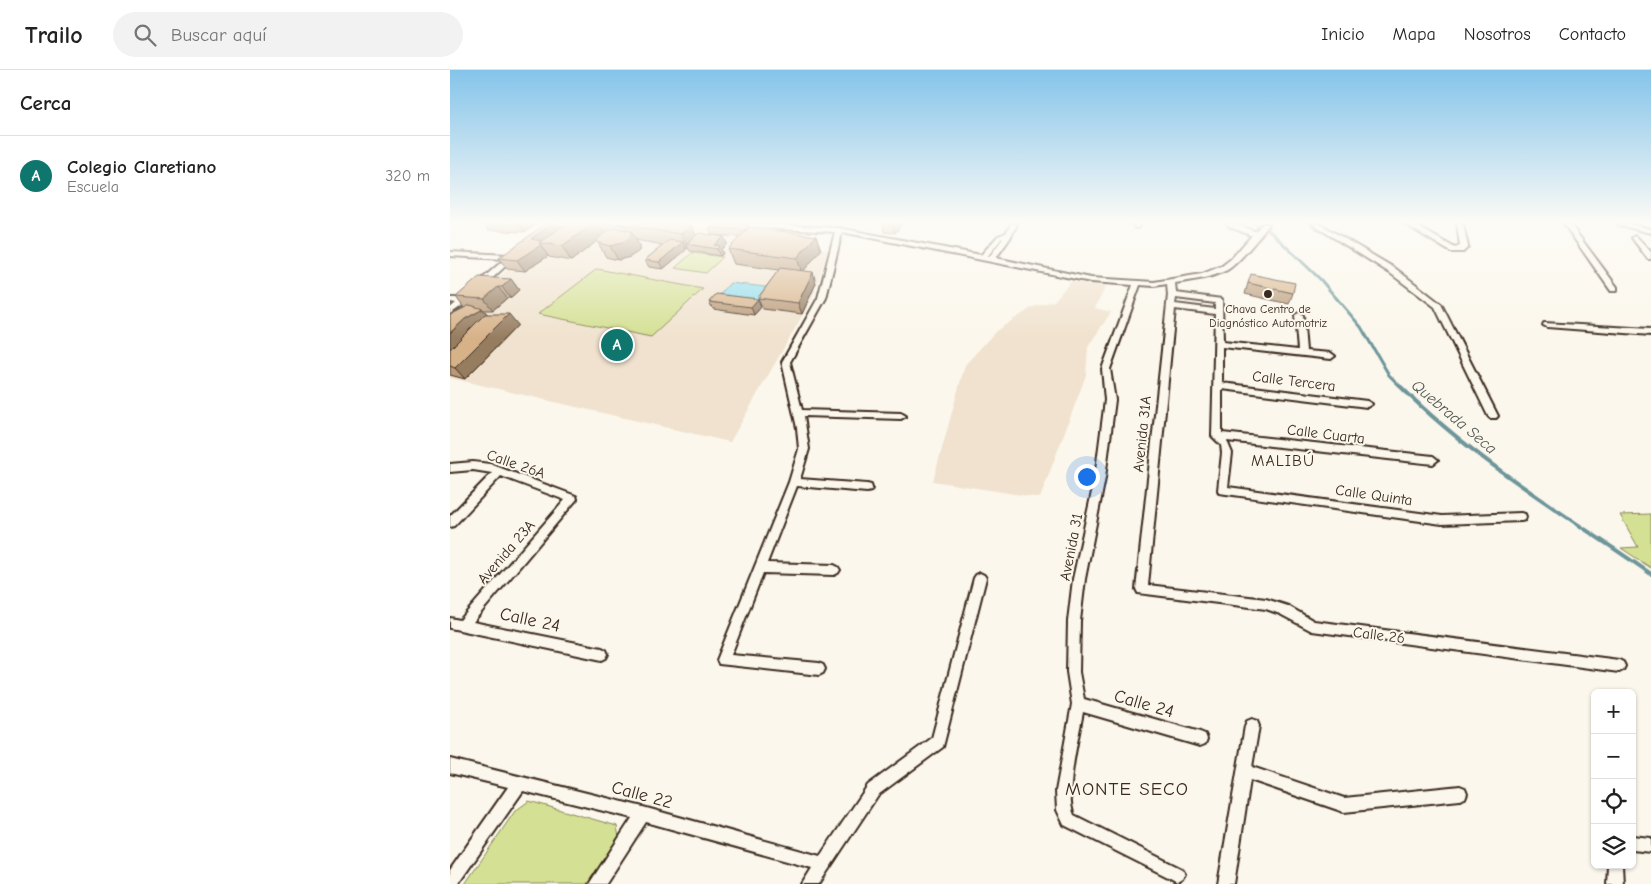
<!DOCTYPE html>
<html lang="es">
<meta charset="utf-8">
<style>
body{margin:0;font-family:"Comic Neue",sans-serif;background:#f2f2f2;color:#222}
.controls{position:absolute;right:15px;bottom:15px;display:grid;overflow:hidden;border-radius:8px;box-shadow:0 1px 4px #0004}
.controls button{width:45px;height:45px;display:grid;place-items:center;padding:0;border:0;border-bottom:1px solid #e0e0e0;background:#fff;color:#222;font:25px sans-serif}
.you{position:absolute;left:636px;top:406px;width:18px;height:18px;margin:-12px;border:4px solid #fff;border-radius:50%;background:#1a73e8;box-shadow:0 0 0 8px #1a73e833}
.badge{display:grid;place-items:center;width:32px;height:32px;border-radius:50%;background:#0f766e;color:#fff;font-size:16px;font-weight:700}
.pin{position:absolute;translate:-50% -50%;border:2px solid #fff;box-shadow:0 1px 5px #0006}
.list{margin:0;padding:0;list-style:none}
h2{display:flex;justify-content:space-between;align-items:center;height:65px;margin:0;padding:0 20px;font-size:21px}
h2 small{font-size:16px;font-weight:400;color:#767676}
.list li{display:grid;grid-template-columns:32px 1fr auto;gap:15px;align-items:center;box-sizing:border-box;height:80px;padding:0 20px;border-top:1px solid #e0e0e0}
.list b{display:block;font-size:19px;white-space:nowrap}
.list p{margin:0;font-size:16px;white-space:nowrap;color:#767676}
.list em{font-size:16px;font-style:normal;color:#767676}
.icon{flex:none;width:28px;height:28px;fill:none;stroke:currentColor;stroke-width:2;stroke-linecap:round;stroke-linejoin:round}
.map{position:relative;flex:none;width:1201px;height:814px;overflow:hidden}
header{display:flex;align-items:center;gap:30px;box-sizing:border-box;height:70px;padding:0 25px;background:#fff;border-bottom:1px solid #e0e0e0}
header strong{font-size:24px}
nav{display:flex;gap:28px;margin-inline-start:auto;font-size:18px}
.search{width:350px;height:45px;background:#f2f2f2;display:flex;align-items:center;gap:12px;box-sizing:border-box;padding:0 18px;border-radius:28px;color:#767676;font-size:19px}
main{display:flex}
aside{flex:1;background:#fff}
.map>svg:first-child{display:block}
</style>
<header>
<strong>Trailo</strong>
<div class="search"><svg class="icon" aria-label="search" viewBox="0 0 24 24"><circle cx="10" cy="10" r="6"/><path d="M15 15l6 6"/></svg>Buscar aquí</div>
<nav><a>Inicio</a><a>Mapa</a><a>Nosotros</a><a>Contacto</a></nav>
</header>
<main>
<aside>
<h2>Cerca<small></small></h2>
<ul class="list">
<li><span class="badge">A</span><div><b>Colegio Claretiano</b><p>Escuela</p></div><em>320 m</em></li>
</ul>
</aside>
<div class="map">
<svg width="1201" height="814" viewBox="0 0 1201 814">
<rect width="100%" height="100%" fill="#fbf7ec"/>
<filter id="ink" filterUnits="userSpaceOnUse"><feTurbulence type="fractalNoise" baseFrequency=".02" numOctaves="2"/><feDisplacementMap in="SourceGraphic" scale="10" xChannelSelector="R" yChannelSelector="G"/><feConvolveMatrix kernelMatrix="1 2 1 2 8 2 1 2 1" color-interpolation-filters="sRGB"/></filter>
<g filter="url(#ink)">
<g fill="#f0e2ce">
<polygon points="107,154 229,154 302,161 300,170 378,180 363,227 280,372 0,308 0,252"/>
<polygon points="621,211 656,216 645,238 661,242 638,277 636,305 590,428 483,411 515,295 546,261 583,237 604,231"/>
</g>
<g fill="#d4e093" stroke="#888558">
<polygon points="242,183 273,187 256,203 225,198"/>
<polygon points="147,199 253,219 201,267 88,244"/>
<polygon points="1201,444 1201,498 1171,478 1188,477 1170,445"/>
<polygon points="79,731 167,756 169,768 138,814 15,814 65,741"/>
</g>
<polygon fill="#8edcec" stroke="#6d959a" points="280,213 325,218 312,234 266,229"/>
<g fill="none" stroke-linecap="round" stroke-linejoin="round">
<polyline stroke="#6d959a" stroke-width="3" points="804,154 821,162 870,209 911,257 939,305 952,318"/>
<path stroke="#6d959a" stroke-width="4" d="M951,317c74,74 165,128 250,187"/>
<defs>
<polyline id="pedestrian" points="780,154 807,165"/>
<g id="minor">
<path d="M277,154h37l75,4 142,27 17,-19 8,-3 5,-9h6l-7,14 -14,20 95,20 63,4 48,-8 20,-8 9,-7 31,-35h7c-8,11 -30,39 -42,46 -15,8 -35,10 -52,13l1,10 46,6 1,43 75,8 -3,-35 4,-2 4,2 3,36 25,2 4,3 -4,3 -109,-12v36l145,18 5,3 -5,3 -145,-18v44l211,23 5,4 -5,4 -206,-23 5,12 -4,34 214,29 79,-3 4,1 1,3 -1,3 -4,1 -79,3 -223,-31 -1,-3 4,-37 -1,-8 -9,-9 3,-122 -40,-5 -27,276 118,14 22,7 26,15 305,39 4,2 2,4 -2,4 -4,2 -307,-41 -32,-17 -14,-5 -128,-16 -2,-4 32,-294 -1,-11 -13,2 -14,-1 -30,84 5,31 -10,78 -20,101 -5,42 -1,51 5,27 116,33 5,2 2,5 -2,5 -5,2 -117,-34c-4,24 -19,82 -9,103l108,54 3,5 -3,5 -5,3 -5,-3 -108,-54 -7,-15 -1,-19 16,-87 -5,-32 1,-51 5,-42 22,-101 10,-78 -3,-31 31,-84 -42,-3 -249,-50 -16,66 -36,64 12,48 99,3 5,3 -5,3 -97,-3 5,33 -9,30 67,5 4,1 1,3 -1,3 -4,1 -70,-6 -30,77 67,2 4,2 2,3 -2,3 -4,2 -71,-2 -32,82 88,8 4,2 2,4 -2,4 -4,2 -100,-11 -2,-4 72,-178 10,-33 -2,-21 -15,-66 36,-64 17,-66 -105,-6zM553,168l-14,19h-2l15,-19zM726,228l39,5v6l-40,-5z"/>
<polygon points="683,154 689,154 690,157 685,158"/>
<polygon points="862,154 870,154 946,199 991,234 1048,346 1046,348 1040,348 1038,346 985,237 940,203"/>
<polygon points="955,154 963,154 1005,178 1010,176 1007,154 1013,154 1018,177 1013,182 1001,182"/>
<polygon points="1114,154 1120,154 1167,217 1167,221 1161,221"/>
<polygon points="1168,154 1179,154 1201,159 1201,163 1169,155"/>
<polygon points="1185,166 1187,167 1201,182 1201,189 1198,189 1182,168"/>
<polygon points="0,182 59,185 63,183 67,185 16,233 0,244 0,238 6,233 0,232 0,228 10,228 55,189 0,186"/>
<polygon points="1094,253 1201,259 1201,265 1097,257 1093,255"/>
<polygon points="23,392 40,394 126,426 127,429 23,552 152,578 156,580 158,584 156,588 152,590 0,558 0,548 10,550 115,430 51,406 4,456 0,457 0,446 42,403 23,400 0,402 0,394"/>
<polygon points="530,503 534,505 536,508 493,677 428,725 369,814 352,814 362,798 196,752 156,814 139,814 182,748 73,721 8,814 0,814 0,800 58,717 0,703 0,689 193,737 370,786 418,715 482,668 524,508 526,505"/>
<polygon points="802,649 807,651 809,656 802,697 894,728 1010,716 1015,718 1017,723 1015,728 1010,730 894,742 800,710 784,814 768,814 795,656 797,651"/>
<polygon points="1182,766 1201,768 1201,782 1182,780"/>
<polygon points="1158,795 1172,795 1173,814 1157,814"/>
</g>
</defs>
<use href="#pedestrian" stroke="#3b2a1e" stroke-width="9"/>
<use href="#minor" stroke="#3b2a1e" stroke-width="4"/>
<use href="#pedestrian" stroke="#fbf7ec" stroke-width="5.5"/>
<use href="#minor" fill="#fbf7ec" fill-rule="evenodd"/>
</g>
<g fill="#b99976" stroke="#3b2a1e">
<polygon points="33,154 86,154 79,160 74,162 38,160"/>
<polygon points="116,154 232,154 246,165 274,167 277,174 271,179 273,184 270,186 240,181 238,178 236,178 236,180 213,199 199,197 195,190 213,175 186,170 189,175 189,181 180,187 168,190 156,187 147,171 121,191 99,187 98,186 75,201 57,199 49,188 112,157"/>
<polygon points="433,154 452,154 445,163 434,162"/>
<polygon points="259,158 300,158 366,166 371,180 353,201 366,213 352,244 313,239 308,228 329,200 284,194 278,179 291,167 262,165"/>
<polygon points="61,209 69,220 60,228 57,228 43,240 34,240 37,244 68,255 15,309 0,305 0,245 14,238 6,227"/>
<polygon points="798,213 843,223 839,234 795,224"/>
<polygon points="259,232 311,237 304,245 263,239"/>
</g>
<g fill="#967d60" stroke="#3b2a1e">
<polygon points="70,154 86,154 79,160 74,162"/>
<polygon points="101,154 110,154 113,160 89,173 98,186 75,201 67,190 81,169"/>
<polygon points="143,154 149,154 155,165 121,191 112,176"/>
<polygon points="445,154 452,154 445,163 443,156"/>
<polygon points="242,155 248,170 236,174 238,178 238,179 231,164"/>
<polygon points="298,155 301,162 298,167 295,160"/>
<polygon points="181,161 189,175 189,181 180,187 168,190 160,176"/>
<polygon points="366,166 371,180 352,203 347,188"/>
<polygon points="274,167 277,174 271,179 273,184 270,186 267,179 264,175"/>
<polygon points="233,172 236,180 213,199 209,192"/>
<polygon points="363,202 366,213 352,244 348,233"/>
<polygon points="61,209 69,220 60,228 52,217"/>
<polygon points="48,217 57,228 43,240 34,229"/>
<polygon points="308,229 311,237 304,245 301,237"/>
<polygon points="33,239 42,250 0,284 0,263 15,249"/>
<polygon points="59,244 68,255 15,309 5,298"/>
</g>
<g fill="#d7b289" stroke="#3b2a1e">
<polygon points="95,154 101,154 81,169 92,171 89,173 91,175 67,190 49,188"/>
<polygon points="116,154 143,154 112,176 89,173"/>
<polygon points="165,154 232,154 242,155 231,164"/>
<polygon points="266,154 290,154 298,155 295,160 259,158"/>
<polygon points="433,154 445,154 443,156"/>
<polygon points="300,157 366,166 347,188 278,179"/>
<polygon points="167,158 181,161 181,166 172,173 160,176 148,173 147,169 159,160"/>
<polygon points="249,163 274,167 264,175 270,176 267,179 236,174"/>
<polygon points="219,170 233,172 209,192 195,190"/>
<polygon points="330,198 363,202 348,233 308,228"/>
<polygon points="801,204 845,213 843,223 798,213"/>
<polygon points="29,207 61,209 52,217 48,217 34,229 6,227"/>
<polygon points="266,224 308,229 301,237 259,232"/>
<polygon points="20,235 33,239 15,249 0,263 0,245"/>
<polygon points="35,244 59,244 5,298 0,296 0,279"/>
</g>
</g>
<linearGradient id="sky" x2="0" y2="1"><stop stop-color="#84c4ea"/><stop offset="0.57" stop-color="#fdfbf6"/><stop offset="1" stop-color="#fdfbf6" stop-opacity="0"/></linearGradient>
<rect width="1201" height="268" fill="url(#sky)"/>
<circle fill="#3b2a1e" stroke="#fbf7ec" stroke-width="2" cx="818" cy="224" r="5"/>
<g text-anchor="middle" dominant-baseline="central" stroke-width="4" stroke-linejoin="round" paint-order="stroke">
<g font-size="12" fill="#3b2a1e" stroke="#fbf7ec">
<text x="818" y="239">Chava Centro de<tspan x="818" dy="14">Diagnóstico Automotriz</tspan></text>
</g>
<g font-size="15" fill="#3b2a1e" stroke="#fbf7ec">
<text transform="translate(844 311) rotate(7)">Calle Tercera</text>
<text transform="translate(692 364) rotate(-84)">Avenida 31A</text>
<text transform="translate(876 364) rotate(7)">Calle Cuarta</text>
<text transform="translate(66 394) rotate(19)">Calle 26A</text>
<text transform="translate(924 425) rotate(8)">Calle Quinta</text>
<text transform="translate(621 477) rotate(-79)">Avenida 31</text>
<text transform="translate(56 482) rotate(-49)">Avenida 23A</text>
<text transform="translate(929 565) rotate(7)">Calle 26</text>
</g>
<g font-size="16" font-style="italic" fill="#505652" stroke="#fbf7ec">
<text transform="translate(1004 347) rotate(40)">Quebrada Seca</text>
</g>
<g font-size="16" letter-spacing="1" fill="#3b2a1e" stroke="#fbf7ec">
<text x="833" y="391">MALIBÚ</text>
</g>
<g font-size="18" fill="#3b2a1e" stroke="#fbf7ec">
<text transform="translate(80 550) rotate(12)">Calle 24</text>
<text transform="translate(694 634) rotate(16)">Calle 24</text>
<text transform="translate(192 725) rotate(15)">Calle 22</text>
</g>
<g font-size="19" letter-spacing="1" fill="#3b2a1e" stroke="#fbf7ec">
<text x="677" y="719">MONTE SECO</text>
</g>
</g>
</svg>
<div class="controls">
<button>+</button>
<button>−</button>
<button><svg class="icon" aria-label="locate" viewBox="0 0 24 24"><circle cx="12" cy="12" r="6"/><path d="M12 2v4M12 18v4M2 12h4M18 12h4"/></svg></button>
<button><svg class="icon" aria-label="layers" viewBox="0 0 24 24"><path d="M12 4l9 5-9 5-9-5zM3 14l9 5 9-5"/></svg></button>
</div>
<div class="you"></div>
<div class="pin badge" style="left:167px;top:275px">A</div>
</div>
</main>
